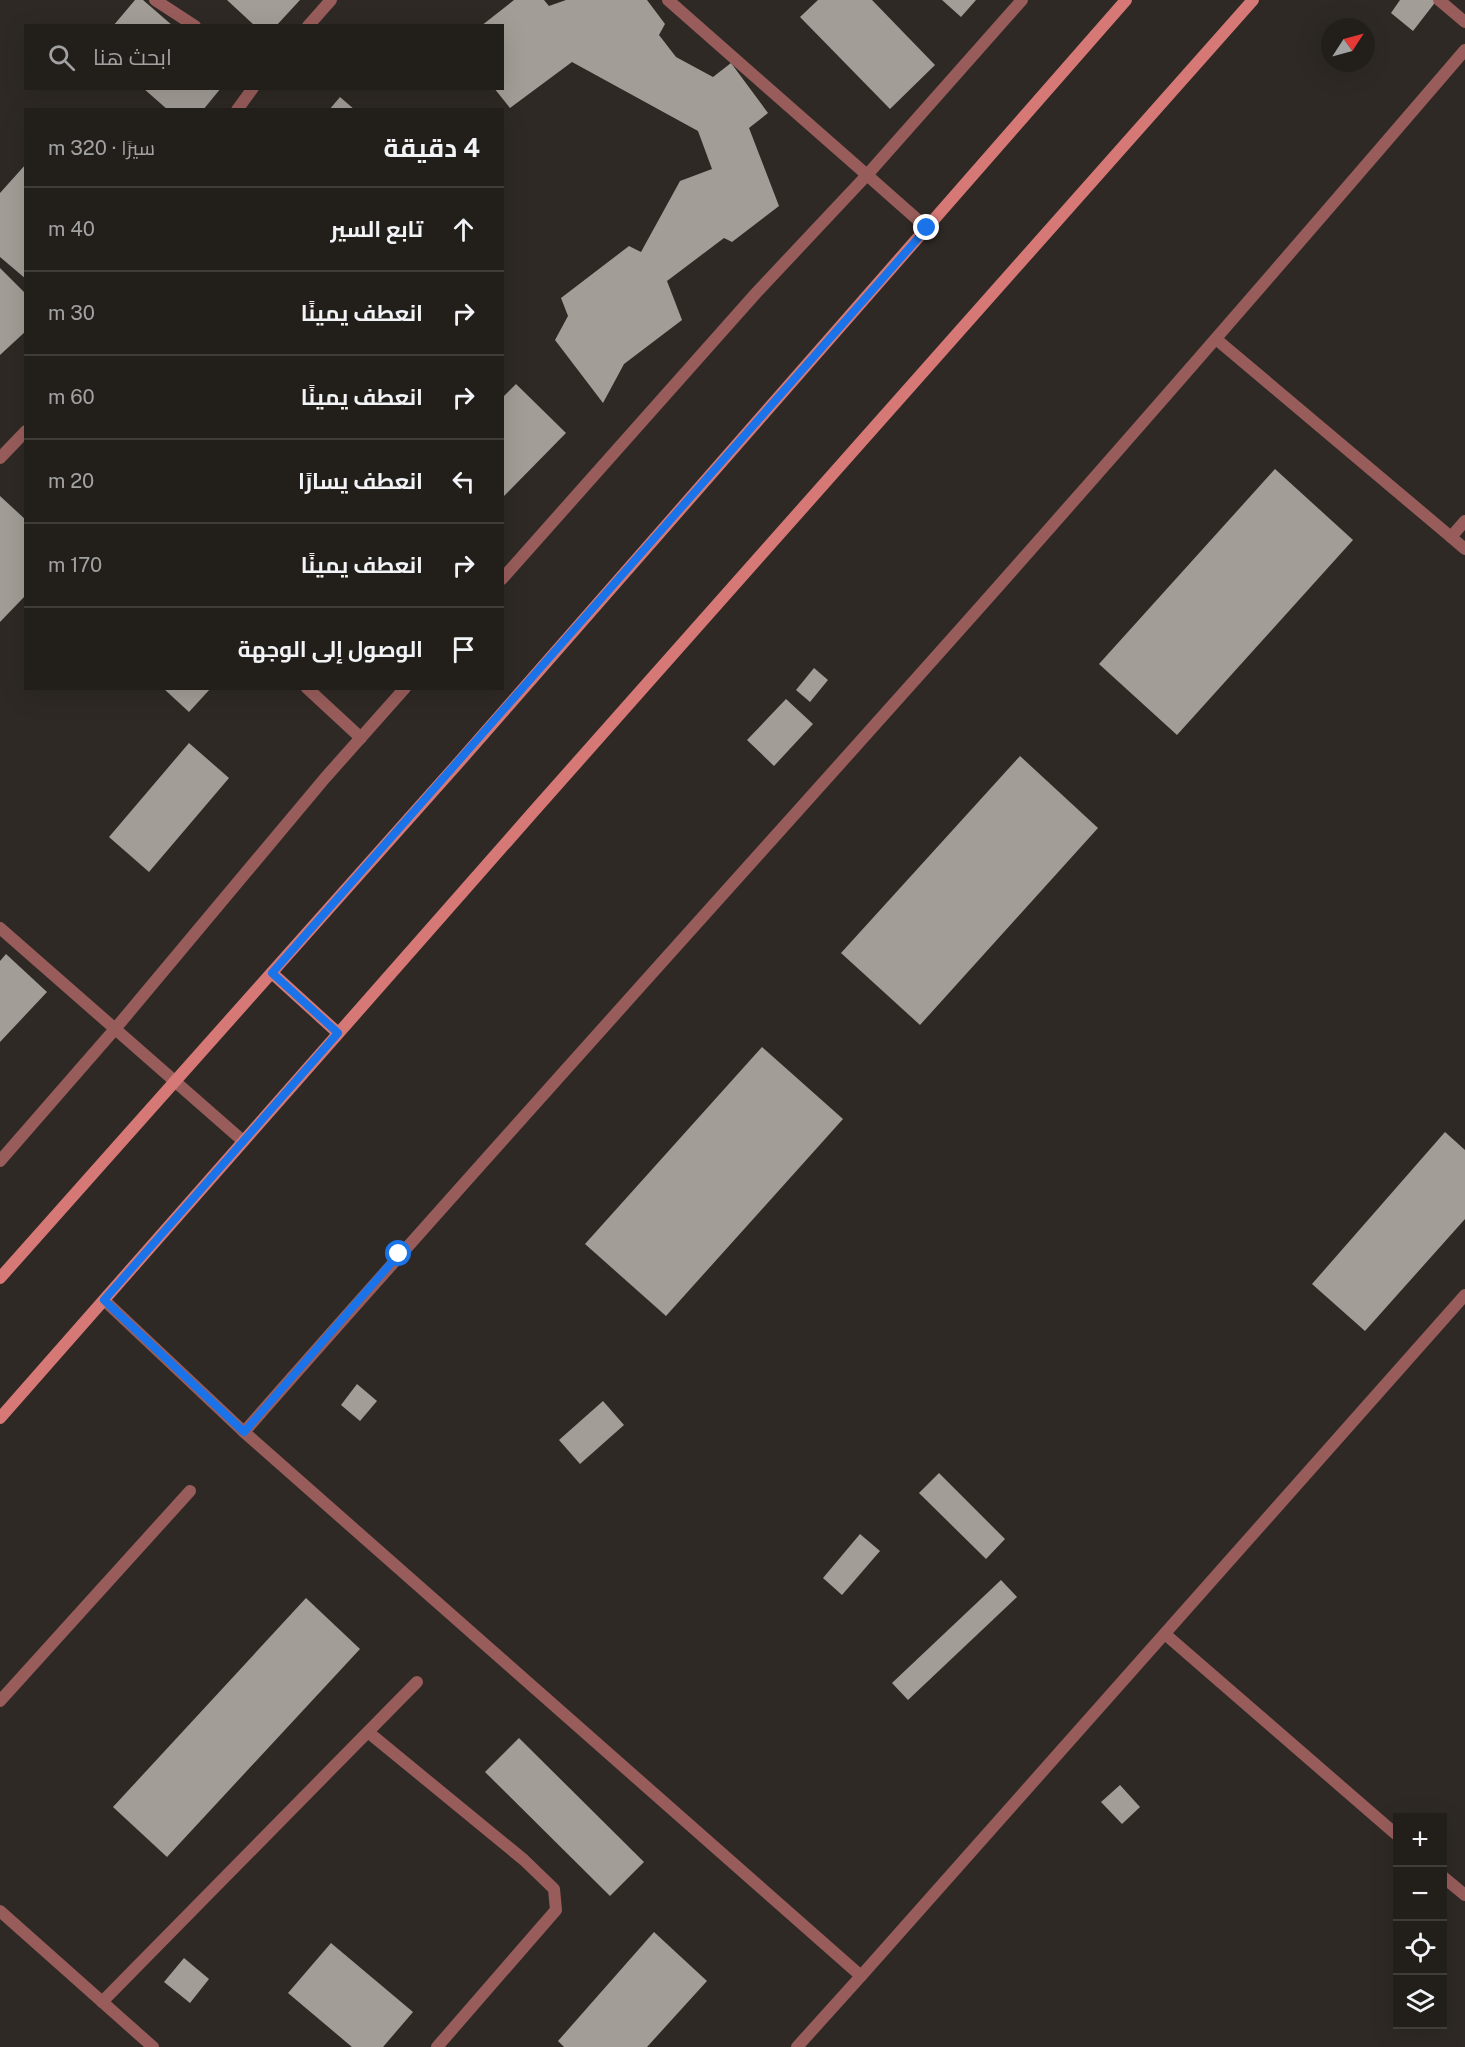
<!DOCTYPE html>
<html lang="ar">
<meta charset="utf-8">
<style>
body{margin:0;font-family:"Public Sans",Cairo,sans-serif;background:#2a2724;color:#f1f3f6;direction:rtl}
.controls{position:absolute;right:18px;bottom:18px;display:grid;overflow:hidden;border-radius:0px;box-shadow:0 6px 24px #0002}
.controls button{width:54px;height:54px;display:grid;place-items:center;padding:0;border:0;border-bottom:2px solid #3f3d3a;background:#221f1b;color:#f1f3f6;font:30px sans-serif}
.compass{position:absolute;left:1321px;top:18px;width:54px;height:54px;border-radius:50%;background:#221f1b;box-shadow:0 6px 24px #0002;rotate:54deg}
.stop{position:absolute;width:18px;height:18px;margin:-14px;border:4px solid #1a73e8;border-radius:50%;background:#fff}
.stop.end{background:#1a73e8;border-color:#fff;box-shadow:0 2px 6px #0008}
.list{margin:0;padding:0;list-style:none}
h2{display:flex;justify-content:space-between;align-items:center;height:78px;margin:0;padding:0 24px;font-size:26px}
h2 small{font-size:20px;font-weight:400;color:#a2a2a3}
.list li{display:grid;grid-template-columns:39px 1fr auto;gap:18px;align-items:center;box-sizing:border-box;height:84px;padding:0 24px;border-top:2px solid #3f3d3a}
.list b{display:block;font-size:22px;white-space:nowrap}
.list em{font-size:20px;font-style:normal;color:#a2a2a3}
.icon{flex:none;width:33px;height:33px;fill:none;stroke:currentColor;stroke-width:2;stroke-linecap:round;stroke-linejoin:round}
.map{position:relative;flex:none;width:1465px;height:2047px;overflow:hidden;direction:ltr}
.search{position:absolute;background:#221f1b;box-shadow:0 6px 24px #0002;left:24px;top:24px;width:480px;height:66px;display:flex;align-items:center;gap:15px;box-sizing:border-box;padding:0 21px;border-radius:0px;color:#a2a2a3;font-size:22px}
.panel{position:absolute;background:#221f1b;box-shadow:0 6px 24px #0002;left:24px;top:108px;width:480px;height:582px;border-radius:0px;direction:rtl}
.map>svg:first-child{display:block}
</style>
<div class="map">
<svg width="1465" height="2047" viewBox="0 0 1465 2047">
<rect width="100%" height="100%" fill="#2e2924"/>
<g fill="#a39d97">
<polygon points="135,0 143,0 173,26 113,26"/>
<polygon points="227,0 300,0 276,26 255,26"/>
<polygon points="514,0 544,0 549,6 566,0 647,0 665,24 659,35 676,57 713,77 731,63 768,113 749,128 779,206 732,242 724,238 667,281 682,320 624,364 603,403 555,340 568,316 561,298 629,246 641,252 680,181 712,169 698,131 572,62 510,108 494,88 502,88 502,26 481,26"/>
<polygon points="818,0 872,0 935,65 890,109 800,17"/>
<polygon points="942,0 976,0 961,17"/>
<polygon points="1400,0 1437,0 1413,31 1391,13"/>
<polygon points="143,88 221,88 203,110 168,110"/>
<polygon points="340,97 355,110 329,110"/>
<polygon points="26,164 26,279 0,257 0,193"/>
<polygon points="0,268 26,294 26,331 0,355"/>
<polygon points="516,384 566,433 502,498 502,398"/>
<polygon points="1275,469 1353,540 1177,735 1099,664"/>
<polygon points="0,496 26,520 26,595 0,622"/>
<polygon points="814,668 828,680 810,702 796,690"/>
<polygon points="163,688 211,688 189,712"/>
<polygon points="786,699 813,724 774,766 747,740"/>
<polygon points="189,743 229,778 149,872 109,837"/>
<polygon points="1020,756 1098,828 920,1025 841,953"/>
<polygon points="6,954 47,992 0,1042 0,961"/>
<polygon points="762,1047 843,1119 666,1316 585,1244"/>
<polygon points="1445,1132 1465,1150 1465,1219 1365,1331 1312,1284"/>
<polygon points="357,1384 377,1401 360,1421 341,1405"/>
<polygon points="603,1401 624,1425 580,1464 559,1440"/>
<polygon points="939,1473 1005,1539 986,1559 919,1493"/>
<polygon points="860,1534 880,1551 842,1595 823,1578"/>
<polygon points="1001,1580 1017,1597 908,1700 892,1683"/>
<polygon points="306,1598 360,1649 167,1857 113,1807"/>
<polygon points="519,1738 644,1862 610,1896 485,1772"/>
<polygon points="1120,1785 1140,1807 1122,1824 1101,1802"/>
<polygon points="654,1932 707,1981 647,2047 564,2047 558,2041"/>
<polygon points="331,1943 413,2012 383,2047 352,2047 288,1993"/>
<polygon points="184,1958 209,1979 190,2003 164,1982"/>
</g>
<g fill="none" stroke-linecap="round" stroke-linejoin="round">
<g stroke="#985d5b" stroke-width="12">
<polyline points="1439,0 1465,22"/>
<polyline points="1216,339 1451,537"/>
<polyline points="1465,521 1451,537 1465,549"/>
<path d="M104,1300l140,132c240,-274 486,-544 728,-816 166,-187 330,-376 493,-566"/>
<polyline points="244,1432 861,1976 797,2047"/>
<polyline points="1165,1634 1398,1836"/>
<polyline points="0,1701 190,1491"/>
<polyline points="368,1732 524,1860 554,1889 556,1910 437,2047"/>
<polyline points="1442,1876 1465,1895"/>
<polyline points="0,1911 153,2047"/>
<polyline points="861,1976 1465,1295"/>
<polyline points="102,2002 417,1682"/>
</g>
<g stroke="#985d5b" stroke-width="12">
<polyline points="155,0 195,26"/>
<polyline points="308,26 331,0"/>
<polyline points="237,110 253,88"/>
<polyline points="927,228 867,175 1022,0"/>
<polyline points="0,458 26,431"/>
<polyline points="502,579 757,292 867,175 668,0"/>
<polyline points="307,688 361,738"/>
<polyline points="0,928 243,1141"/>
<polyline points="0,1161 115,1029 325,778 405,688"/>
</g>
<g stroke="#d67875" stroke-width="12">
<polyline points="272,973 338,1033"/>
<polyline points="0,1278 460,761 1126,0"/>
<polyline points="0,1418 534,811 1253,0"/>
</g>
</g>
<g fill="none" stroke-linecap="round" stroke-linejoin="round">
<polyline stroke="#1a73e8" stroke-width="8" points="399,1254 244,1432 104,1300 338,1033 272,973 927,228"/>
</g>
</svg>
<div class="controls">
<button>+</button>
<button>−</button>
<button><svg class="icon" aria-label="locate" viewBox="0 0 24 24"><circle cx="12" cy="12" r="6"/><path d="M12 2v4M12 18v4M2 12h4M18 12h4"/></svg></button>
<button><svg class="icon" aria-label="layers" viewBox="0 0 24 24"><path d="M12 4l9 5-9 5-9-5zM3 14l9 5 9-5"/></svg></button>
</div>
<svg class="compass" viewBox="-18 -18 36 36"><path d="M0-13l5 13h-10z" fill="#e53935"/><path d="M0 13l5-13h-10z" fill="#a2a2a3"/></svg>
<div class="stop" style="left:399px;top:1254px"></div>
<div class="stop end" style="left:927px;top:228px"></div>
<div class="search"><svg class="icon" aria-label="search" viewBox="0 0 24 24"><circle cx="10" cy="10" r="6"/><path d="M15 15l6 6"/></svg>ابحث هنا</div>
<section class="panel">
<h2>4 دقيقة<small>سيرًا · 320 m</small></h2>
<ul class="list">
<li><svg class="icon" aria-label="ahead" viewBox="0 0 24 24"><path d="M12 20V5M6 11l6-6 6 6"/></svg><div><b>تابع السير</b></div><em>40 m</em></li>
<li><svg class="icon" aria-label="right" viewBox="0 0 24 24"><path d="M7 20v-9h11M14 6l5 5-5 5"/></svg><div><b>انعطف يمينًا</b></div><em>30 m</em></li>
<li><svg class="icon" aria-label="right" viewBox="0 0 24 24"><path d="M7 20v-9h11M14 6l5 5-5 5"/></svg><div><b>انعطف يمينًا</b></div><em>60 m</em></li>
<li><svg class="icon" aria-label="left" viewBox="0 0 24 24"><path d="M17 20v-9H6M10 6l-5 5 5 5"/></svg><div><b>انعطف يسارًا</b></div><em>20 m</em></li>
<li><svg class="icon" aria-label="right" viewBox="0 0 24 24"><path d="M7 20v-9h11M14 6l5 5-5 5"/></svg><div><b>انعطف يمينًا</b></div><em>170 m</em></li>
<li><svg class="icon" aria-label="arrive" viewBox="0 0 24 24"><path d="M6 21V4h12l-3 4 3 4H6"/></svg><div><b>الوصول إلى الوجهة</b></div></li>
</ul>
</section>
</div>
